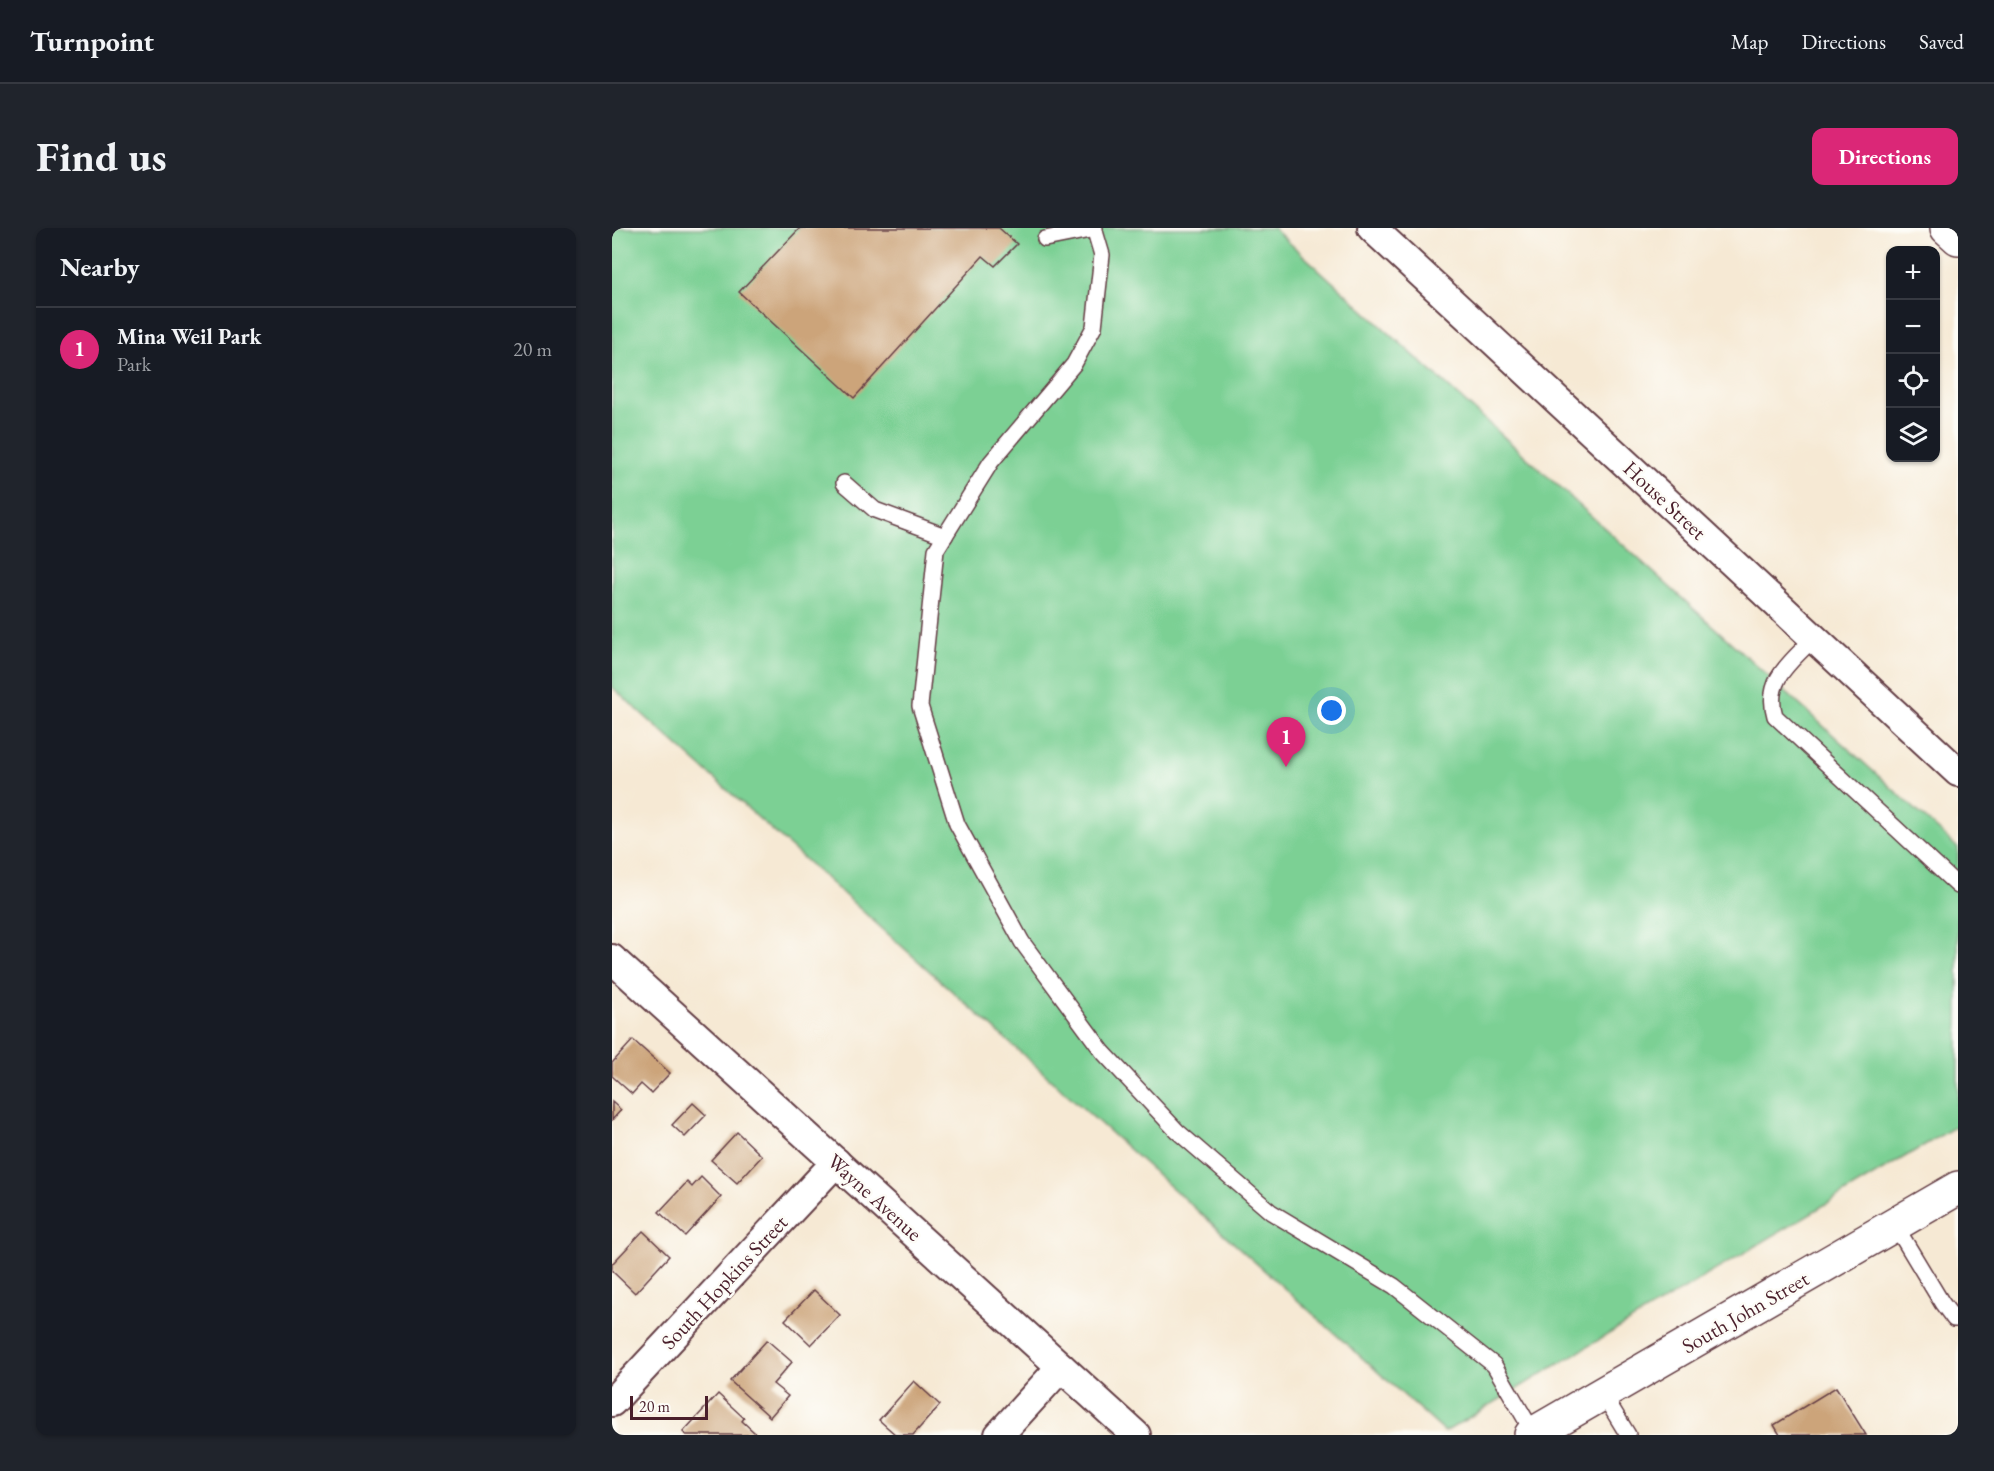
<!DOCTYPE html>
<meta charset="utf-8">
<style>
body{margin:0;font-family:"EB Garamond",serif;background:#20242c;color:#f1f3f6}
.controls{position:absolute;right:18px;top:18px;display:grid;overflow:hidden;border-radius:12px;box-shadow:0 2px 4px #0004}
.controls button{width:54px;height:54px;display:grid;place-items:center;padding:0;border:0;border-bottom:2px solid #363941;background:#171b24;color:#f1f3f6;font:30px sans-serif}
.scale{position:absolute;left:18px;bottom:15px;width:78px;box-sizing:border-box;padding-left:6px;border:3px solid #4a1f2b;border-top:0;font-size:16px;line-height:21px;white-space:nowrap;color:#4a1f2b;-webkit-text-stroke:4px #fdfcf7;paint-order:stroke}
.you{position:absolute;left:720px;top:483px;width:21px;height:21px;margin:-15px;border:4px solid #fff;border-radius:50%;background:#1a73e8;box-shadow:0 0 0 9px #1a73e833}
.badge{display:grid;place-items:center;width:39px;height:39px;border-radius:50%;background:#db2777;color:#fff;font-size:20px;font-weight:700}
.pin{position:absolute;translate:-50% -50px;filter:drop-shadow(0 2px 3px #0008)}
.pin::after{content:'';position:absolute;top:32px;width:21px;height:18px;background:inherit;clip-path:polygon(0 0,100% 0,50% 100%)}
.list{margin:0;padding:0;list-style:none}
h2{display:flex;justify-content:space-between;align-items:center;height:78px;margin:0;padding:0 24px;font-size:26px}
h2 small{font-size:20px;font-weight:400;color:#9ea1a6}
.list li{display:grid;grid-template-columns:39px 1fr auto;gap:18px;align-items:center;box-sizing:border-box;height:84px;padding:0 24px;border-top:2px solid #363941}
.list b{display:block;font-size:22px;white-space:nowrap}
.list p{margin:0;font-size:20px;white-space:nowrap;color:#9ea1a6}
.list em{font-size:20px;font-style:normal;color:#9ea1a6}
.icon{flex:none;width:33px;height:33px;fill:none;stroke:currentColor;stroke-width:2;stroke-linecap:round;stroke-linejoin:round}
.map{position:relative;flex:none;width:1346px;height:1207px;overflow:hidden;border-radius:12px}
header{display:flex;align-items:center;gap:36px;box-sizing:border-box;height:84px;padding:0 30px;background:#171b24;border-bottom:2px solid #363941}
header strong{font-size:28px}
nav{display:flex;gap:33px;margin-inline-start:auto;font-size:21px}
.intro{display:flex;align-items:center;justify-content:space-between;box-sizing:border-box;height:144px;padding:0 36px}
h1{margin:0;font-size:42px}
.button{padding:15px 27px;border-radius:12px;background:#db2777;color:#fff;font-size:21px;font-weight:700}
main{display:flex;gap:36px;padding:0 36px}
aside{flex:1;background:#171b24;border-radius:12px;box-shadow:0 2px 4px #0004}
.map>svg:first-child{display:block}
</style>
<header>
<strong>Turnpoint</strong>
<nav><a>Map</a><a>Directions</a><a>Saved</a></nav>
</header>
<div class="intro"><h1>Find us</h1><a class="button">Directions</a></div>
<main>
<aside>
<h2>Nearby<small></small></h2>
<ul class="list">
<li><span class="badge">1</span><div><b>Mina Weil Park</b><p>Park</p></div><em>20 m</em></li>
</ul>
</aside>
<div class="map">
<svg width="1346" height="1207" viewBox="0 0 1346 1207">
<rect width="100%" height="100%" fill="#fdfcf7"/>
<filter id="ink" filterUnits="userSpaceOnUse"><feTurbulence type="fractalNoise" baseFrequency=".0167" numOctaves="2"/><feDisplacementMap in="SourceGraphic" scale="12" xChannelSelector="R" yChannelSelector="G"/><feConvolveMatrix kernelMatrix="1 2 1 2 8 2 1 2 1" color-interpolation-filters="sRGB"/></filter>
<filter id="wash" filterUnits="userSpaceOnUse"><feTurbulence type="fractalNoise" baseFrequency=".008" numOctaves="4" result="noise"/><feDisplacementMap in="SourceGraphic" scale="24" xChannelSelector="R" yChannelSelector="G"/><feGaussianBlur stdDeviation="1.35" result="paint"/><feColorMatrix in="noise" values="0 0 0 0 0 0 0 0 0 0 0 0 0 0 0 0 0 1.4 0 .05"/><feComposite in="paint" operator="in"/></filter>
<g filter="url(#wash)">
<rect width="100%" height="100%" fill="#f6e9d4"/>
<polygon fill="#7bd094" stroke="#627860" stroke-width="1.5" points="0,0 661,0 1346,620 1346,897 833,1204 0,459"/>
<g id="blocks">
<g fill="#cca47a">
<polygon points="188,0 387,0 405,16 383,38 371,28 242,170 127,64"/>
<polygon points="21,812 58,845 39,865 29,856 20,866 0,848 0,835"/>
<polygon points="0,874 9,882 0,892"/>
<polygon points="81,875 94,887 73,909 60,897"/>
<polygon points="125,904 150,928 125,955 99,932"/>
<polygon points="89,949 109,969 73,1008 47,984 75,954 80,959"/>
<polygon points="31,1003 57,1028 23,1065 0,1043 0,1036"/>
<polygon points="202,1062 228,1087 199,1117 173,1092"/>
<polygon points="155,1112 180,1134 161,1156 176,1168 158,1189 118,1153"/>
<polygon points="302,1153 328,1177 301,1207 284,1207 267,1192"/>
<polygon points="1224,1159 1254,1207 1168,1207 1162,1197"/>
<polygon points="106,1166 132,1190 130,1193 143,1205 142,1207 74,1207 71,1204"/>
</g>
</g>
</g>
<g filter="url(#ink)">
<use href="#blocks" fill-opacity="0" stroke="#643d44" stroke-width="1.5"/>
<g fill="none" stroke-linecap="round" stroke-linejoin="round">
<defs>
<g id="service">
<polyline points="482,0 490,27 482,99 462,136 379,234 324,322 308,478 345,596 410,714 491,824 565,903 659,984 782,1058 882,1137 922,1206"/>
<polyline points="433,11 483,1"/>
<polyline points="232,255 263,282 333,308"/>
<path d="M1202,410c-23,24 -50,42 -39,78l183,170"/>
<polyline points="1283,997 1330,1075 1342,1091 1346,1091"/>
<polyline points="991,1166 1016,1207"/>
</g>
<g id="minor">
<polyline points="760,0 1346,544"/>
<polyline points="0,731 524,1207"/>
<polyline points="0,1174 224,934"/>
<polyline points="387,1207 449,1139"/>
</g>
<g id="tertiary">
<polyline points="1335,0 1346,10"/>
<polyline points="919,1207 1346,960"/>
</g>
</defs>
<use href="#service" stroke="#643d44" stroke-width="18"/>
<use href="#minor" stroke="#643d44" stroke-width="32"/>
<use href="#tertiary" stroke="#643d44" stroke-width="36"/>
<use href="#service" stroke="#fff" stroke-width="15"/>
<use href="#minor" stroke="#fff" stroke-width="28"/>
<use href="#tertiary" stroke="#fff" stroke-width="33"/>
</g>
</g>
<g text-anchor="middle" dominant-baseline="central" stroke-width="5" stroke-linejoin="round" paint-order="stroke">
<g font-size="21" fill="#4a1f2b" stroke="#fdfcf7">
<text transform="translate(1053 272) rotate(43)">House Street</text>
<text transform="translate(263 969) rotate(42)">Wayne Avenue</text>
<text transform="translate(112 1054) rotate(-47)">South Hopkins Street</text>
<text transform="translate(1133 1084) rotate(-30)">South John Street</text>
</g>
</g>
</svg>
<div class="controls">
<button>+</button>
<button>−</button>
<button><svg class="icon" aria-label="locate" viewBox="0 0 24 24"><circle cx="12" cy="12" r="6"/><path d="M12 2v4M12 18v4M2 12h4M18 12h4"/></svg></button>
<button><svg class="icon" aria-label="layers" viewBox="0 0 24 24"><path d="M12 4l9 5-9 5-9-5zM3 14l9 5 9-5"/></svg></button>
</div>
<div class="scale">20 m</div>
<div class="you"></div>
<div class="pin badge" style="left:674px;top:539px">1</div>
</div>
</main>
